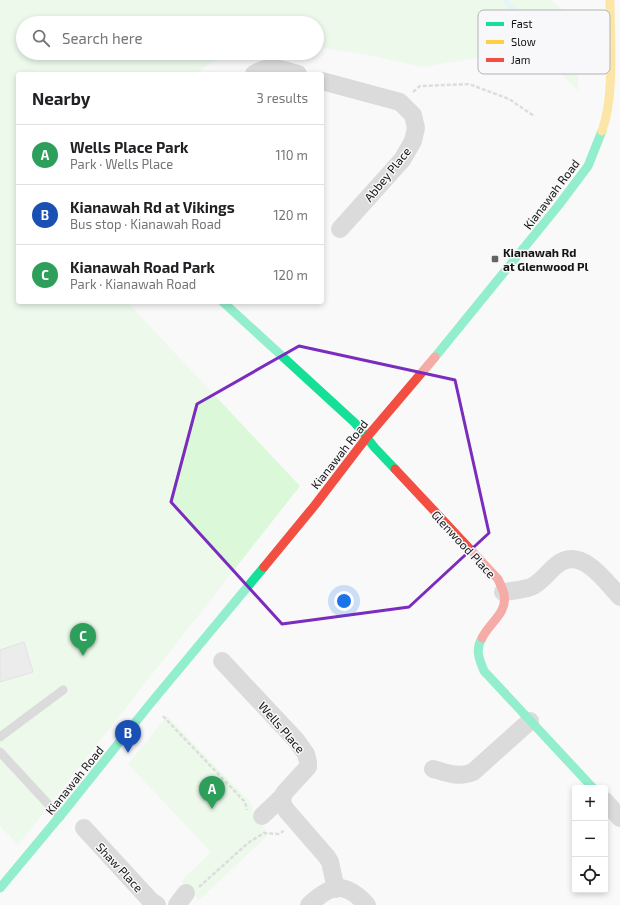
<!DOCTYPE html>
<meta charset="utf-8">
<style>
body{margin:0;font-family:"Exo 2",sans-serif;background:#f2f2f2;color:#202124}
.controls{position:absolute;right:12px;bottom:12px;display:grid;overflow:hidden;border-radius:4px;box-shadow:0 2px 6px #0003}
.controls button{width:36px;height:36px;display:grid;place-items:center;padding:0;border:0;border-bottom:1px solid #e0e0e0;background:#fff;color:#202124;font:20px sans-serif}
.you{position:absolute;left:344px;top:601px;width:14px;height:14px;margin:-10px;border:3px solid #fff;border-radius:50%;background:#1a73e8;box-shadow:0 0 0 6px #1a73e833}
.badge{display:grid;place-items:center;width:26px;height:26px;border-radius:50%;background:#646464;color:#fff;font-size:13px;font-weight:700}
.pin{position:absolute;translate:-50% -33px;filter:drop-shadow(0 1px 2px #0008)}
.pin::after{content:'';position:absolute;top:21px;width:14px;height:12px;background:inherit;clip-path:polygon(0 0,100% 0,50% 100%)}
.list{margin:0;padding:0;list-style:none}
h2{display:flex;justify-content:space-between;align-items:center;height:52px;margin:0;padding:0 16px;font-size:17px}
h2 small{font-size:13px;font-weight:400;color:#757577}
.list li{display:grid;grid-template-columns:26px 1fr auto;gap:12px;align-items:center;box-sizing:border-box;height:60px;padding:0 16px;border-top:1px solid #e0e0e0}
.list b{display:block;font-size:15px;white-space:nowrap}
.list p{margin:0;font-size:13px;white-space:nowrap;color:#757577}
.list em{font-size:13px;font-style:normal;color:#757577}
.icon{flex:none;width:22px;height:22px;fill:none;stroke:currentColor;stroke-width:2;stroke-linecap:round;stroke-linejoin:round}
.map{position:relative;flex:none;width:620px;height:905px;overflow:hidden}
.search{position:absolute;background:#fff;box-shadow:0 2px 6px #0003;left:16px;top:16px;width:308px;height:44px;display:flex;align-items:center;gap:10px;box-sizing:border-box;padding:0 14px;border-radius:22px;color:#757577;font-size:15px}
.panel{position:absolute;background:#fff;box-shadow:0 2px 6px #0003;left:16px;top:72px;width:308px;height:232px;border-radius:4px}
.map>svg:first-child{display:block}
</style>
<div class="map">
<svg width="620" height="905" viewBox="0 0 620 905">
<rect width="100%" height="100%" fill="#f9f9f9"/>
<g fill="#dbf9d9">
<polygon points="0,0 551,0 577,22 578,91 543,55 523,37 510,43 490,63 477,58 423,67 368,55 317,47 317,23 23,23 23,53 227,53 203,68 197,74 18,74 18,302 127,302 300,486 18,845 0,826"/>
<polygon points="167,716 252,804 253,815 266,830 266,837 199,900 181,881 211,852 128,764"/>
</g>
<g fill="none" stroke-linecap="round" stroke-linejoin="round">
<polyline stroke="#c9f0f9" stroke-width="4.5" points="505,0 533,34 555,52 575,58 593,60"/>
</g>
<polygon fill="#dbdbdb" stroke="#c5c5c5" points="24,642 33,672 0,682 0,650"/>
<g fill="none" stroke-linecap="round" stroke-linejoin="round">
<g stroke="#babbbb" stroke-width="2.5" stroke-dasharray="4 2" stroke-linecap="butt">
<polyline points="413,92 420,86 469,84 509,99 534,116"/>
<polyline points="163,716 245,802 247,810"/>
<polyline points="199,887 248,843 259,836 264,833 278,834 284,831"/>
</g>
<g stroke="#b6b7b7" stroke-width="9">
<polyline points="0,737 63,690"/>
<polyline points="0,752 60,817"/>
</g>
<g stroke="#b6b7b7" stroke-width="18">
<path d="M254,74c16,-10 27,-5 44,0"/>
<polyline points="322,81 400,102 413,115 416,128 413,141 402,160 340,229"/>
<path d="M503,592c9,-1 19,-2 28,-5 12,-5 19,-19 30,-25 23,-13 46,21 59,35"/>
<polyline points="222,661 296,740 306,754 308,762 308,767 285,792 282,797 262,816"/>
<path d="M433,769c14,4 26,9 40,3l57,-51"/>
<polyline points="282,797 283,805 287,811 327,857 330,862 336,889"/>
<polyline points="605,801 620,818"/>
<polyline points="84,828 151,901 157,905"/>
<polyline points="177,905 186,893"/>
<path d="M309,905c22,-21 36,-24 58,0"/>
</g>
<g stroke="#16e098" stroke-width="9">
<polyline points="223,302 355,423 375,448 395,469"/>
<polyline points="435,357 558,206 588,166 602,131"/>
<path d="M482,638c-7,12 -3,21 2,33l109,117"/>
<polyline points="0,888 65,810 150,704 264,567"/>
</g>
<path stroke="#ffcf43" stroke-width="9" d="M602,131c13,-35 8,-92 8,-131"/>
<g stroke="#f24e42" stroke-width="9">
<path d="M395,469l103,110c2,5 5,10 6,15 4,19 -15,29 -22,44"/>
<polyline points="264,567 315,505 367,437 435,357"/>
</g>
</g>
<path d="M0 0H620V905H0ZM299,346l156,34 34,153 -80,74 -127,17 -111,-122 26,-98z" fill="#f9f9f9" fill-opacity=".55" fill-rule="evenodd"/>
<path fill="none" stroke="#7b2cbf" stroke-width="3" stroke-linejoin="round" d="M299,346l156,34 34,153 -80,74 -127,17 -111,-122 26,-98z"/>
<rect fill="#646464" stroke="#f8f8fa" stroke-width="1.5" x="491" y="255" width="8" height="8" rx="2"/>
<g text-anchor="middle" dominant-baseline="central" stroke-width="3" stroke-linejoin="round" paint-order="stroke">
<g font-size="12" fill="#131313" stroke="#f8f8fa">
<text transform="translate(387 174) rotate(-51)">Abbey Place</text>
<text transform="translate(551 194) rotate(-53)">Kianawah Road</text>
<text transform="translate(339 454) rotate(-52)">Kianawah Road</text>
<text transform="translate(464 544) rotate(47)">Glenwood Place</text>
<text transform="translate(282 727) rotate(49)">Wells Place</text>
<text transform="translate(74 780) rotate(-51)">Kianawah Road</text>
<text transform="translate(120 867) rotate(47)">Shaw Place</text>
</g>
<g font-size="12" font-weight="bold" fill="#131313" stroke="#f8f8fa" text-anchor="start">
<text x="503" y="252">Kianawah Rd<tspan x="503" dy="14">at Glenwood Pl</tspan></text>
</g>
</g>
<rect x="478" y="10" width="132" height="64" rx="6" fill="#f8f8fa" stroke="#b3b3b5" stroke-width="1"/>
<rect x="486" y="22" width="18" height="4" fill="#16e098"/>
<rect x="486" y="40" width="18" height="4" fill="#ffcf43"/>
<rect x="486" y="58" width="18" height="4" fill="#f24e42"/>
<g font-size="11" fill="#131313">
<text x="511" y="28">Fast</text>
<text x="511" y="46">Slow</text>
<text x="511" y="64">Jam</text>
</g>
</svg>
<div class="controls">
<button>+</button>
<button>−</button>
<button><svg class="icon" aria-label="locate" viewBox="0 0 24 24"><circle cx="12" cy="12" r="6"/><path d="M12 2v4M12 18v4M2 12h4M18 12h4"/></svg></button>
</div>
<div class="you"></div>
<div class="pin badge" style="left:212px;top:809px;background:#2e9e5b">A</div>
<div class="pin badge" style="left:128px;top:753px;background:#1a4fb4">B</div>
<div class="pin badge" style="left:83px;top:656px;background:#2e9e5b">C</div>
<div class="search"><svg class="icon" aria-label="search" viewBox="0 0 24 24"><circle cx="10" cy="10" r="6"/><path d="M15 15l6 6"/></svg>Search here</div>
<section class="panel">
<h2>Nearby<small>3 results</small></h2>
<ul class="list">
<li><span class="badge" style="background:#2e9e5b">A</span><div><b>Wells Place Park</b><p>Park · Wells Place</p></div><em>110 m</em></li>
<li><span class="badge" style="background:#1a4fb4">B</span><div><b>Kianawah Rd at Vikings</b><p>Bus stop · Kianawah Road</p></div><em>120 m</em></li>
<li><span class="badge" style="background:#2e9e5b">C</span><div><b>Kianawah Road Park</b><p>Park · Kianawah Road</p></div><em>120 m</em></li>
</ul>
</section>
</div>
